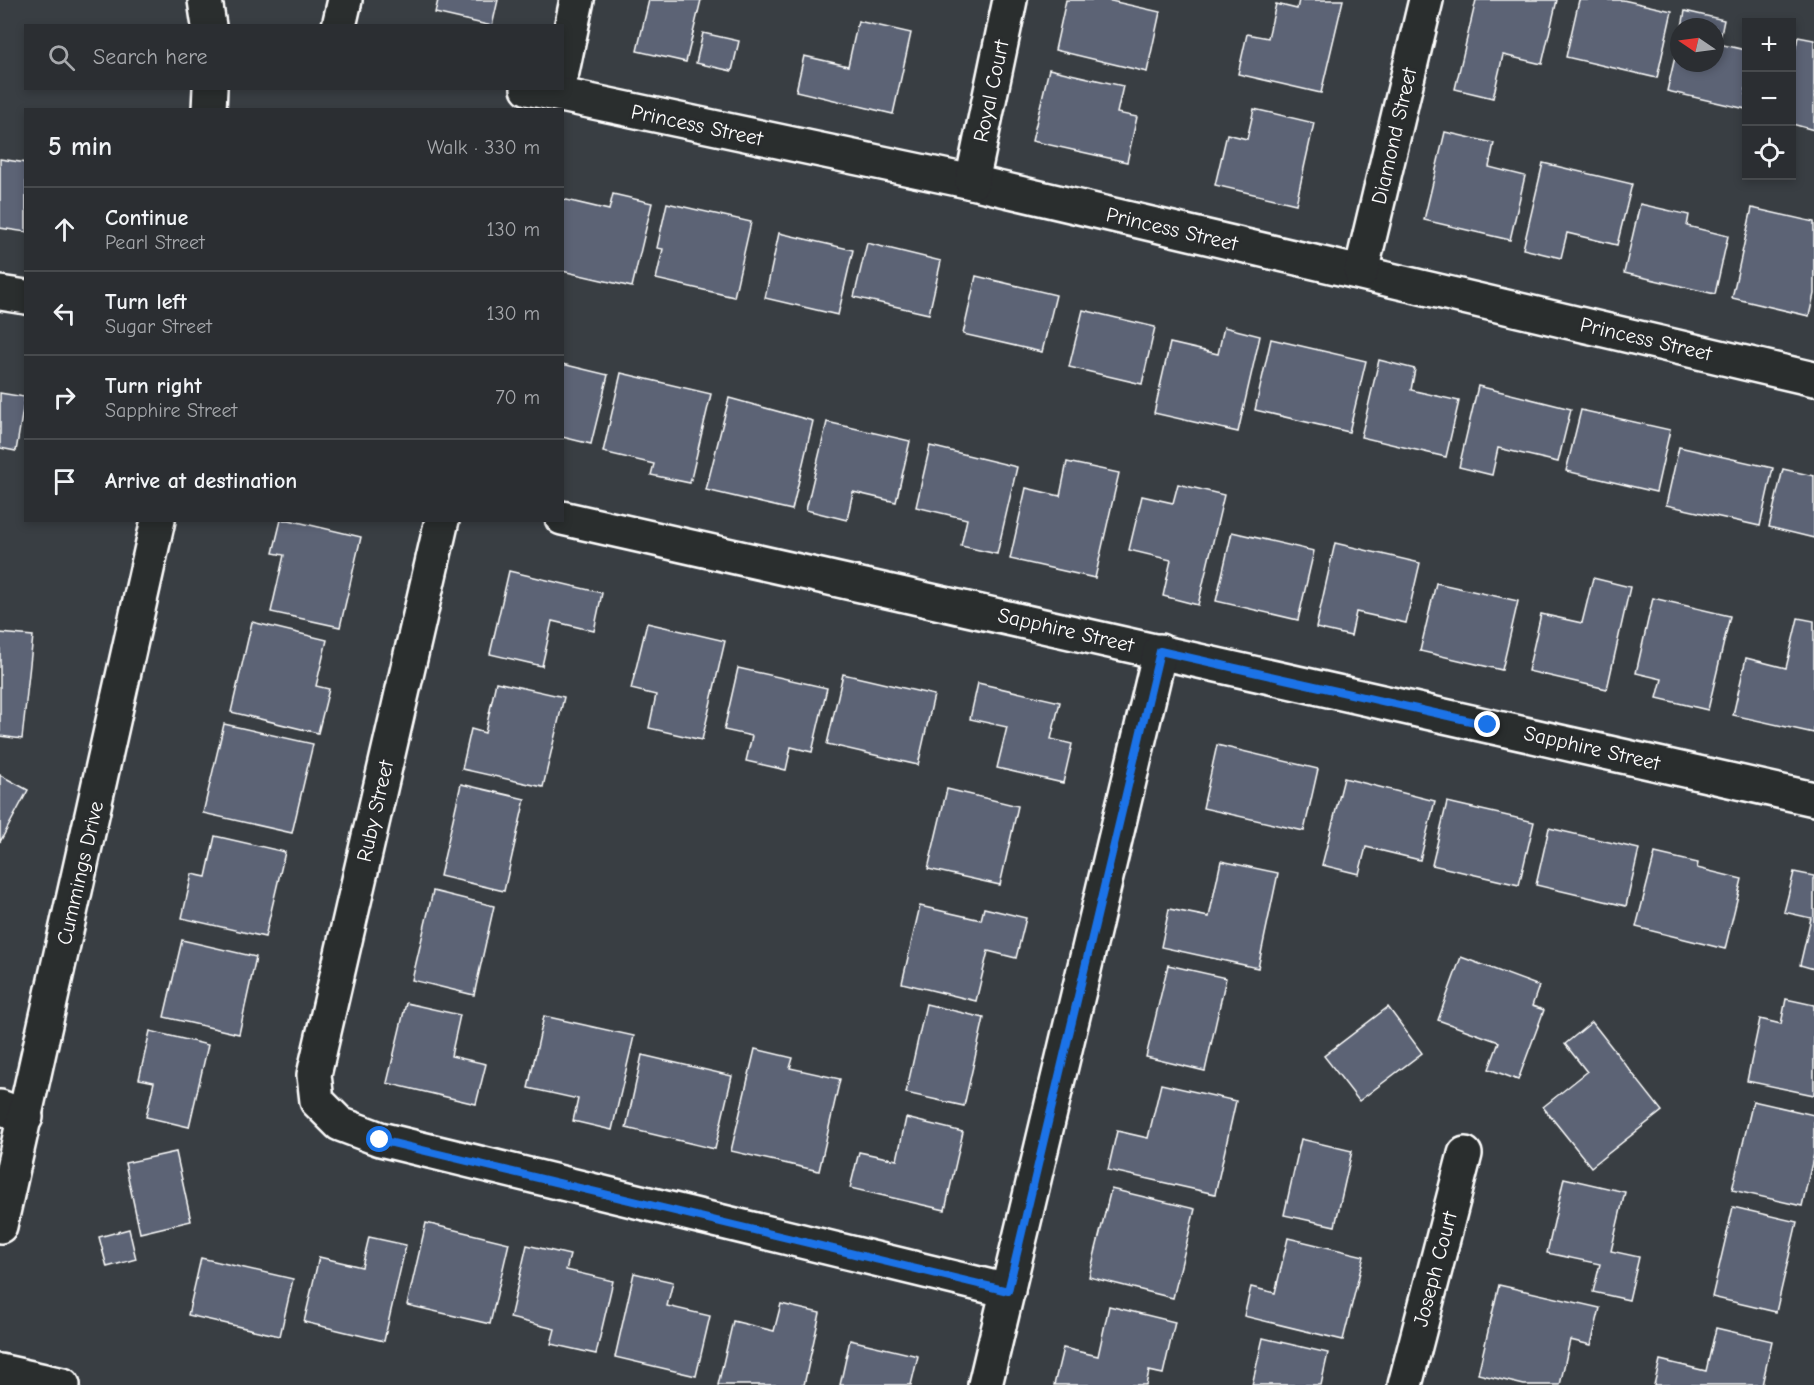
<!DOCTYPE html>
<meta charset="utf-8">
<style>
body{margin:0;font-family:"Comic Neue",sans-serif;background:#373a3e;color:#f1f3f6}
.controls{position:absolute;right:18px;top:18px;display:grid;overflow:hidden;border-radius:0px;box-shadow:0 3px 9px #0003}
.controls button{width:54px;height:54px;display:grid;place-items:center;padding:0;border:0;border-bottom:2px solid #474a4d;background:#2b2e32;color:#f1f3f6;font:30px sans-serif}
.compass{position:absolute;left:1670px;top:18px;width:54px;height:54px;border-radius:50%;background:#2b2e32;box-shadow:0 3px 9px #0003;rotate:283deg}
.stop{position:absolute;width:18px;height:18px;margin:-14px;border:4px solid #1a73e8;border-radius:50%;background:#fff}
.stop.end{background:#1a73e8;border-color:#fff;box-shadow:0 2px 6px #0008}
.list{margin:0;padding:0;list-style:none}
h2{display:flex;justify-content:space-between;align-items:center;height:78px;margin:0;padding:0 24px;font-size:26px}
h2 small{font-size:20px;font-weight:400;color:#a6a8ac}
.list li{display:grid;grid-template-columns:39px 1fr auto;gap:18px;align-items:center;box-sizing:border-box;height:84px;padding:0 24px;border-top:2px solid #474a4d}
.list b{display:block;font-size:22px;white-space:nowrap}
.list p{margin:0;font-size:20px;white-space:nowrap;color:#a6a8ac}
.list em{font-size:20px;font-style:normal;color:#a6a8ac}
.icon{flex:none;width:33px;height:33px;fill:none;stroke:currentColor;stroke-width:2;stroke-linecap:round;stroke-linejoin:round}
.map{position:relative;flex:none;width:1814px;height:1385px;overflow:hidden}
.search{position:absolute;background:#2b2e32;box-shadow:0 3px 9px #0003;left:24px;top:24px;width:540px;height:66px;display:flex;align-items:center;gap:15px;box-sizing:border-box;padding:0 21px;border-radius:0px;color:#a6a8ac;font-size:22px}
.panel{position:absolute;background:#2b2e32;box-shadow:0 3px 9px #0003;left:24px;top:108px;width:540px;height:414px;border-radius:0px}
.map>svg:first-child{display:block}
</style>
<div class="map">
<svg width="1814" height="1385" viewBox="0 0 1814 1385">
<rect width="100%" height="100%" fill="#393e43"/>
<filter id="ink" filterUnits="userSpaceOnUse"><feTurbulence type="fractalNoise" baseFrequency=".0167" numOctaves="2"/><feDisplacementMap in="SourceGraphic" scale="12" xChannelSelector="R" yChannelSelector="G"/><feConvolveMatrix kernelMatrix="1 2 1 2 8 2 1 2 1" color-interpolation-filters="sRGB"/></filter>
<g filter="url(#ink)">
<g fill="#5b6475" stroke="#fff" stroke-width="1.5">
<polygon points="438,0 498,0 492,26 435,13"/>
<polygon points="649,0 701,0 686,62 637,51"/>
<polygon points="1066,0 1107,0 1160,12 1147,72 1055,50"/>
<polygon points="1299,0 1343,0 1321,93 1238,74 1247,34 1268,38 1276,4 1297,9"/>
<polygon points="1476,0 1557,0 1542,64 1503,55 1493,98 1455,89"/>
<polygon points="1579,0 1623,0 1672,11 1657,78 1566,57"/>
<polygon points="1685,11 1724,20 1719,44 1746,50 1746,109 1667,91 1679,40 1679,63 1715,63 1715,27 1682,27"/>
<polygon points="858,21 911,33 893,114 796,91 804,56 848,66"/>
<polygon points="703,33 739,41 732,71 696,63"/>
<polygon points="1798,37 1814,40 1814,130 1792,124 1792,65"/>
<polygon points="1049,69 1123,86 1117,113 1137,117 1127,162 1032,141"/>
<polygon points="1254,109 1314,123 1296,204 1215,185 1227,134 1247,139"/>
<polygon points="1445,132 1494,143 1489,167 1525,176 1510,240 1424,220"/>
<polygon points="0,159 26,163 26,232 0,228"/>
<polygon points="1543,163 1632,184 1617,245 1567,233 1561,258 1523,249"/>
<polygon points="613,194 652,203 632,287 562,271 562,199 609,210"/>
<polygon points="667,203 751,222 734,297 656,279 663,249 657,248"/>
<polygon points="1640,204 1689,215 1687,226 1728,236 1715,294 1624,273"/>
<polygon points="1752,208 1814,222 1814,294 1809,316 1732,298"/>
<polygon points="779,233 853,250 838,315 765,298"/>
<polygon points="867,243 941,261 929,314 854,297"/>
<polygon points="976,276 1056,295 1042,352 963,334"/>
<polygon points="1083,310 1155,327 1142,384 1069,367"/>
<polygon points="1224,327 1260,336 1238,432 1154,413 1170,343 1218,354"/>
<polygon points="1271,339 1366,361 1349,432 1255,410"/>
<polygon points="1379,360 1415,369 1411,390 1459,401 1446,457 1361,437"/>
<polygon points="562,364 608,375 591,444 562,437"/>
<polygon points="621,373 711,394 690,483 651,475 654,464 603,452"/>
<polygon points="1478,386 1571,409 1558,462 1498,448 1492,475 1459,467"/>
<polygon points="0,393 25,397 16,451 0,448"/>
<polygon points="729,398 813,421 792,510 706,490"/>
<polygon points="1581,410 1670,430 1656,492 1566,471"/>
<polygon points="827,422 910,441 896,502 853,492 847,520 806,510"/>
<polygon points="930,446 1017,467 997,554 961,546 967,519 916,507"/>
<polygon points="1679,447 1773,468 1760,526 1666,505"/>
<polygon points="1067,462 1119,473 1095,578 1010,559 1026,488 1060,496"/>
<polygon points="1783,469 1814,476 1814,538 1769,527"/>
<polygon points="1178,484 1224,495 1198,605 1163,596 1171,560 1129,550 1142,496 1173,503"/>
<polygon points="281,520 289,520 361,537 340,627 271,612 284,555 273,553"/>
<polygon points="1232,532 1314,551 1298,620 1216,601"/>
<polygon points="1335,543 1420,563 1406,623 1356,612 1351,636 1316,628"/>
<polygon points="509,571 602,593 594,631 552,621 542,666 490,654"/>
<polygon points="1593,578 1630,587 1607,689 1528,671 1541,614 1582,623"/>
<polygon points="1436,583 1518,601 1502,670 1420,651"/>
<polygon points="1653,598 1730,616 1708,710 1657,698 1662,679 1636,673"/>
<polygon points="1798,618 1814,621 1814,733 1733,715 1746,658 1786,668"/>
<polygon points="252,622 327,640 316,686 329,689 318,733 231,712"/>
<polygon points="647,623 725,641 702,740 649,728 656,695 631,689"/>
<polygon points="0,633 33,636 22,739 0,736"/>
<polygon points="738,668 827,688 812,752 791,747 786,770 746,761 752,736 724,730"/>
<polygon points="843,674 934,695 918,765 827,744"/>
<polygon points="496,682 564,697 543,787 462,769 471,729 485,733"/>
<polygon points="978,683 1060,702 1051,739 1072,744 1063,783 997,768 1007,727 970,719"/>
<polygon points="224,724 313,744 292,833 203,813"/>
<polygon points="1217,745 1318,769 1304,831 1203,808"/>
<polygon points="0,775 28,790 0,842"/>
<polygon points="1344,778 1435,801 1420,860 1366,847 1359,874 1322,865"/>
<polygon points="461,784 525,799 504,891 440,876"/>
<polygon points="947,789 1018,806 1000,885 928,869"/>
<polygon points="1447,802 1534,822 1519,885 1432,865"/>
<polygon points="1549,828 1639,849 1626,906 1536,885"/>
<polygon points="215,836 285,852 265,937 182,918 192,874 206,877"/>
<polygon points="1655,853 1698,863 1697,868 1742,879 1725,949 1636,927"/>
<polygon points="1221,861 1278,873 1258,968 1161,947 1169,909 1209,917"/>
<polygon points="1794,872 1814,876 1814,969 1800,965 1811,918 1784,912"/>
<polygon points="433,891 494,906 474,995 412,980"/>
<polygon points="920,906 981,920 984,908 1026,918 1016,958 988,951 976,1001 902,983"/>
<polygon points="182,940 256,957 239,1034 164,1017"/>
<polygon points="1461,957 1539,986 1532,1006 1544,1010 1518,1080 1489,1069 1499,1042 1438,1020"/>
<polygon points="1168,965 1226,978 1205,1071 1146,1057"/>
<polygon points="1786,999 1814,1005 1814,1095 1747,1081 1760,1019 1781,1024"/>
<polygon points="406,1003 460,1015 451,1056 486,1064 476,1104 387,1083"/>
<polygon points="926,1004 984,1018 964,1106 906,1093"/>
<polygon points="1388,1007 1422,1053 1359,1101 1324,1056"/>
<polygon points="544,1016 634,1036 612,1130 573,1121 578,1099 528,1088"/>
<polygon points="1592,1022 1662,1111 1591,1167 1543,1107 1587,1072 1565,1044"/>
<polygon points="150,1031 208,1045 189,1127 146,1117 154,1082 139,1079"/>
<polygon points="755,1049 793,1058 790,1068 840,1079 819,1171 731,1151"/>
<polygon points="642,1055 732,1076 715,1149 626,1128"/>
<polygon points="1161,1084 1236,1101 1215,1194 1108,1170 1117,1131 1148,1138"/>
<polygon points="1753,1101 1814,1115 1814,1154 1802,1206 1732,1190"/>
<polygon points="906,1118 963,1132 945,1210 850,1188 859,1152 897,1160"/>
<polygon points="1301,1139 1352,1151 1335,1226 1284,1215"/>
<polygon points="176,1152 191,1221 140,1233 125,1163"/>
<polygon points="1564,1178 1625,1192 1611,1251 1639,1257 1629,1300 1593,1292 1600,1264 1547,1253"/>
<polygon points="1111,1189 1195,1209 1173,1298 1089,1277"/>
<polygon points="1733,1207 1797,1222 1776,1312 1712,1297"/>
<polygon points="426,1223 509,1243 490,1324 407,1305"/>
<polygon points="129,1229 136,1259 107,1267 99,1237"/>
<polygon points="369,1237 406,1245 384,1341 304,1322 319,1257 362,1267"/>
<polygon points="1288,1238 1364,1256 1343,1340 1244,1316 1251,1287 1275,1293"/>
<polygon points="527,1245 570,1255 566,1270 613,1281 596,1354 551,1344 555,1329 510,1318"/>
<polygon points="201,1258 293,1279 280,1336 188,1315"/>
<polygon points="634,1273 673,1282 667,1306 710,1316 696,1376 615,1357"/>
<polygon points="1499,1285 1600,1308 1591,1345 1570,1340 1560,1385 1524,1385 1478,1374"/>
<polygon points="781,1304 820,1313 804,1385 718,1385 733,1321 774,1331"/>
<polygon points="1109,1306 1175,1322 1163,1374 1149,1371 1146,1385 1054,1385 1063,1348 1098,1356"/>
<polygon points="1716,1328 1772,1341 1762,1385 1654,1385 1660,1360 1706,1371"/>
<polygon points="1263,1338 1328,1353 1321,1385 1252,1385"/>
<polygon points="850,1340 918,1356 911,1385 840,1385"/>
</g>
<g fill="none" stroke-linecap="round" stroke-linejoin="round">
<defs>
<g id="minor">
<polyline points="205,0 209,26"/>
<polyline points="339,26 345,0"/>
<polyline points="562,72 577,0"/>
<polyline points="528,88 972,182 1814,379"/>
<polyline points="209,110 210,88"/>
<polyline points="972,182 1010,0"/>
<polyline points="1361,272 1426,0"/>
<polyline points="0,293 26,297"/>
<polyline points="562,518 1814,799"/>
<polyline points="442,520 314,1075 317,1101 340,1124 380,1139 1008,1291"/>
<polyline points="0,1107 26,1117"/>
<polyline points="0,1226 158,520"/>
<polyline points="0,1371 63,1385"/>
<polyline points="985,1385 1160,651"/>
<polyline points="1405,1385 1465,1154"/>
</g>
</defs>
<use href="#minor" stroke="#fff" stroke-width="38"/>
<use href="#minor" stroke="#2a2d2e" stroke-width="33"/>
</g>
</g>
<g fill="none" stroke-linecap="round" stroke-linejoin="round" filter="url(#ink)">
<polyline stroke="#1a73e8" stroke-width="8" points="380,1140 1008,1291 1160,651 1488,725"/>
</g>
<g text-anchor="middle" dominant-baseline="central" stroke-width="6" stroke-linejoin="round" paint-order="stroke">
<g font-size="21" fill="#fff" stroke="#2a2d2e">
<text transform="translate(991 91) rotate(-78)">Royal Court</text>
<text transform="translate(697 125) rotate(12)">Princess Street</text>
<text transform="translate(1394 136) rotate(-77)">Diamond Street</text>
<text transform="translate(1172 229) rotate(13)">Princess Street</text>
<text transform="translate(1646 339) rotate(13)">Princess Street</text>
<text transform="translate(1066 630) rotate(13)">Sapphire Street</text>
<text transform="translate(1592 748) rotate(13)">Sapphire Street</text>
<text transform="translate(375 811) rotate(-77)">Ruby Street</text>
<text transform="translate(80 873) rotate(-77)">Cummings Drive</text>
<text transform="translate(1435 1269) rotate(-75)">Joseph Court</text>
</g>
</g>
</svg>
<div class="controls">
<button>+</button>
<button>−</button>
<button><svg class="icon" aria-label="locate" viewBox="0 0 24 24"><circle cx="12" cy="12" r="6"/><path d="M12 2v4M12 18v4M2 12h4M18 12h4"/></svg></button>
</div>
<svg class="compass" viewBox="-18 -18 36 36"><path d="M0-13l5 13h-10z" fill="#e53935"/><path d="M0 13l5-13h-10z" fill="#a6a8ac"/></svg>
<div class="stop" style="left:380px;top:1140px"></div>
<div class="stop end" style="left:1488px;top:725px"></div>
<div class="search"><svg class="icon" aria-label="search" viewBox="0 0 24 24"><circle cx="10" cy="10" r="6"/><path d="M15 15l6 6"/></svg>Search here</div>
<section class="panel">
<h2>5 min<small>Walk · 330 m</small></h2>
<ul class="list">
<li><svg class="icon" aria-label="ahead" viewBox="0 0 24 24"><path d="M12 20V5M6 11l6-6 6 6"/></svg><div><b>Continue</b><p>Pearl Street</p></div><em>130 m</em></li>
<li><svg class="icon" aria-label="left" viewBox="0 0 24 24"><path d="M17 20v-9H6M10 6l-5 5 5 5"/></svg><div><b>Turn left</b><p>Sugar Street</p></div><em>130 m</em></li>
<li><svg class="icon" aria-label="right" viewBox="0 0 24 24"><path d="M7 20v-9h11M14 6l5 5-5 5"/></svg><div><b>Turn right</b><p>Sapphire Street</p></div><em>70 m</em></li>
<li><svg class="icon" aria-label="arrive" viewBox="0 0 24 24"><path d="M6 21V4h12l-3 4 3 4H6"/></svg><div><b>Arrive at destination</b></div></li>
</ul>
</section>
</div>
